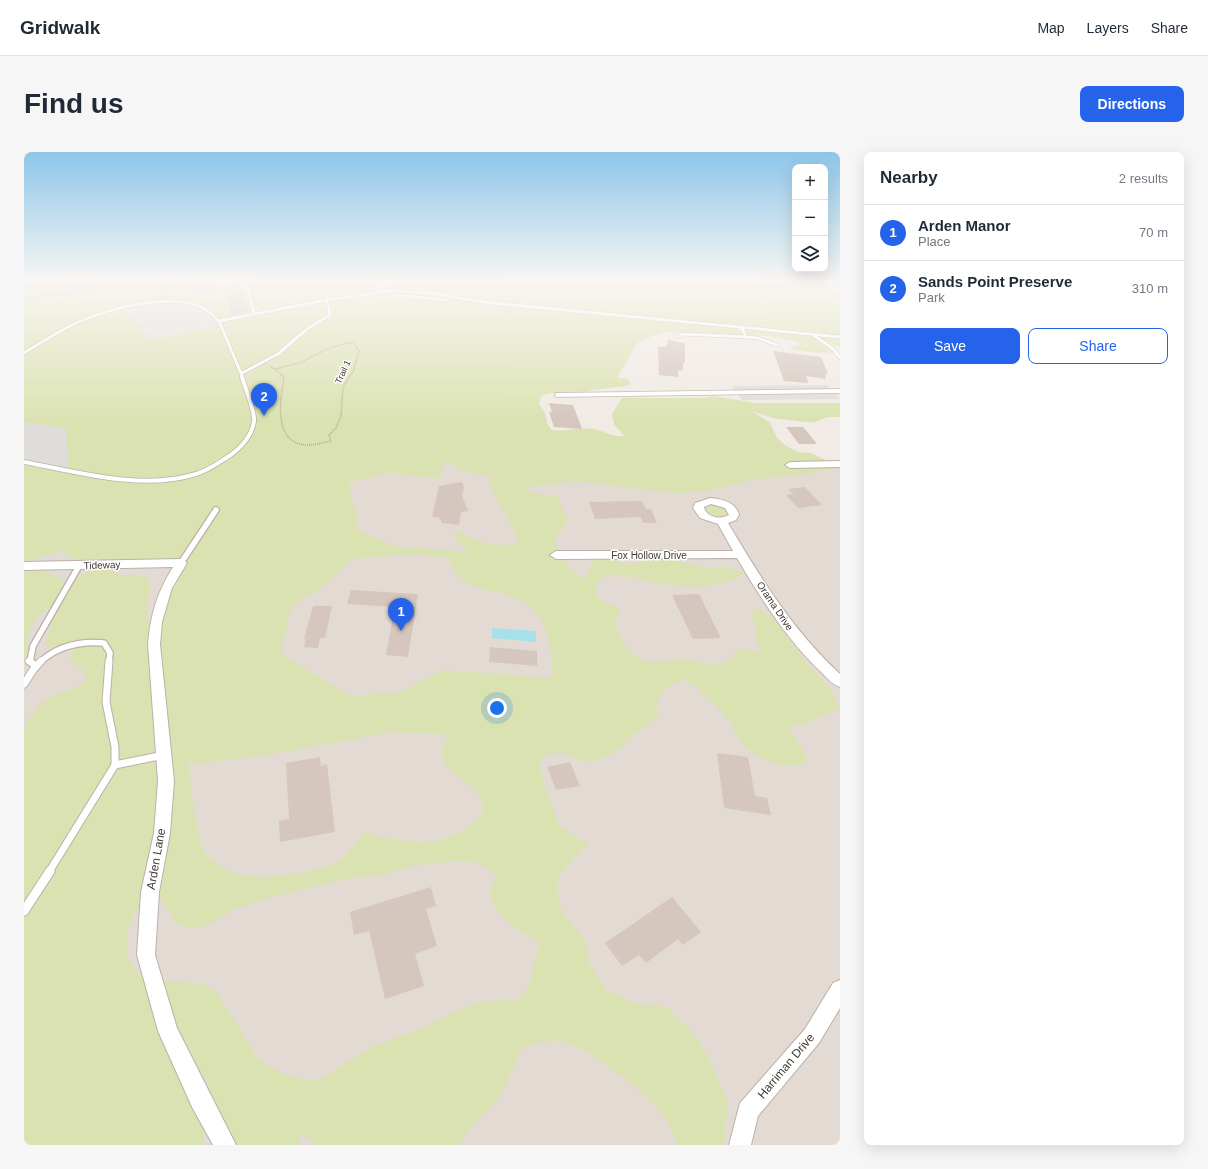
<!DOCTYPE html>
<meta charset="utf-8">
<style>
body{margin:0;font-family:Helvetica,sans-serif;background:#f6f6f7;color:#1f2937}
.controls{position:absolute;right:12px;top:12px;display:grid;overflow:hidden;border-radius:8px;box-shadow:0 4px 16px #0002}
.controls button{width:36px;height:36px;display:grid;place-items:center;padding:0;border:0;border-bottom:1px solid #e0e1e3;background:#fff;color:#1f2937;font:20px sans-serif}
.you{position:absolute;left:473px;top:556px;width:14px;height:14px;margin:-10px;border:3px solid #fff;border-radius:50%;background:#1a73e8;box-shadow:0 0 0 6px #1a73e833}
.badge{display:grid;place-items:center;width:26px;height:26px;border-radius:50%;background:#2563eb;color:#fff;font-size:13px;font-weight:700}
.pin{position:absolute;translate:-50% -33px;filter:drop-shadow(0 1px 2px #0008)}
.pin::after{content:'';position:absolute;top:21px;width:14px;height:12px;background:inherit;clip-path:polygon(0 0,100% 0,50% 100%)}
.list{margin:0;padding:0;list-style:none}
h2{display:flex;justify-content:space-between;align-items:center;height:52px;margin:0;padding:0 16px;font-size:17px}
h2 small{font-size:13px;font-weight:400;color:#747a83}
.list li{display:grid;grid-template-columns:26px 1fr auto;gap:12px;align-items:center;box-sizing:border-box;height:56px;padding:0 16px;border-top:1px solid #e0e1e3}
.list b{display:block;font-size:15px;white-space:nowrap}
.list p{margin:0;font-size:13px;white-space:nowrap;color:#747a83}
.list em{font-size:13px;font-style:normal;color:#747a83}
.actions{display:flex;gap:8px;padding:12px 16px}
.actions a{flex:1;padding:9px 0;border:1px solid #2563eb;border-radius:8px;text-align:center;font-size:14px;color:#2563eb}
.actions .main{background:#2563eb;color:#fff}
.icon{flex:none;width:22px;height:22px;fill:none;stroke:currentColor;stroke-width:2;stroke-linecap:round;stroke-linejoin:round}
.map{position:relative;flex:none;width:816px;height:993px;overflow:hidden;border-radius:8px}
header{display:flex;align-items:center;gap:24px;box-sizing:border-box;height:56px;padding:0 20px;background:#fff;border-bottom:1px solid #e0e1e3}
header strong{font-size:19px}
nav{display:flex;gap:22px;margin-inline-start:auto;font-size:14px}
.intro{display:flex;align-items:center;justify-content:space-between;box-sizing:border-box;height:96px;padding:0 24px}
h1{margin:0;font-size:28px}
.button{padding:10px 18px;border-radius:8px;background:#2563eb;color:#fff;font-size:14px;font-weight:700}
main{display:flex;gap:24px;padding:0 24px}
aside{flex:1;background:#fff;border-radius:8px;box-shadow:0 4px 16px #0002}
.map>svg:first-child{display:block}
</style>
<header>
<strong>Gridwalk</strong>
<nav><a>Map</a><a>Layers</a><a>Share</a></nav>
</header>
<div class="intro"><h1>Find us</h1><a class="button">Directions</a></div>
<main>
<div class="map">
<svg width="816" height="993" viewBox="0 0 816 993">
<rect width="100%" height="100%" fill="#f1eae5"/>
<polygon fill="#e4dad4" points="422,307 816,312 816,993 0,993 0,387 325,331 364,321 415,327"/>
<g fill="#dae2b1" fill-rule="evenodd">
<path d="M0,130h816v65l-25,-10 1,4 18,11c-10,2 -38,0 -45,-5l11,-2 -4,-4 -30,-5 -103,-4 -25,10 -21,36h10l4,6 -5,2 -32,4 -22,5 -20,-2 -11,3 -2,8 7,11 1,8 5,7c14,2 28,-3 41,-1 13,2 16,8 31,7l-10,-12 -2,-10 10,-16h83l8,-2 42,7h85v14h-13l-13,5h-8l-33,-4 -21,-7 18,12 7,15 9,8 12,6 13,1 23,11h6v3l-31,7 -51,5 -47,11 -34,4 -100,-13 -41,5 -11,4 22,6 11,-1 3,11 7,13c-3,10 -11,14 -14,23l15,25 14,13 13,-23 34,7 34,-6 37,9 26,1 20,5 -18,9 -31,5 -37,-3 -30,-7 -25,-1 -8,5 -2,8 3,10 21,10 -4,10 1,12 9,15 8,9 14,7 19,-1 16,-3 31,7 15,-4 7,-12h10l15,4 -5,-13v-12l-5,-14 4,-7 17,10 7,8 14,21 40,47 7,16 -25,9 -13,8h-15c7,12 21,23 18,38 -20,7 -47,-4 -61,-19 -6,-5 -9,-14 -13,-21 -9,-12 -34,-38 -46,-45 -20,7 -31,15 -27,38l-25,18 -20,19 -16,6 -16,2 -13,-8h-15l-10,2 -3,8 5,24 15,38 16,12 13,4 -30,33 -2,21 8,21 19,20 5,25 16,27 28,14 34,4 24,24 13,18 15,31 9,22 -4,43h-47c-3,-7 -5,-16 -9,-23 -14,-23 -81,-77 -108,-81 -11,-1 -25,3 -36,6 -11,15 -14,35 -25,50 -13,18 -30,27 -39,48h-142l-18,-11v11h-63l-25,-44 -6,-27 -3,71h-179v-418c5,-8 11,-19 19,-25 13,-9 30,-11 42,-21 2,-17 -6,-11 -15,-21l2,-8 8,-11c-11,2 -21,7 -32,7l-3,-3 9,-30 -4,-7c-18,10 -21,18 -22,39 -1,6 -1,10 -4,15v-90c19,-2 37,0 44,19 4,-5 7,-11 12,-15 10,-8 33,-9 42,0 9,-2 18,-2 27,2 1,15 -3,30 0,44l12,-34 11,-21 -2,-6 -3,-2 -63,4 -27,-1 -14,-11 -39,11zM422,307l13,11 32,6 -3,5c8,22 24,39 30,63 -29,4 -39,-4 -65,-13l4,11 13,10 -75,-6 -36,-15 -10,-48 39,-10 51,6zM397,402l25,4c7,6 8,16 16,22 14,11 32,10 47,15 39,13 42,48 44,83l-110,-8 -43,22 -49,4 -70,-42 10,-47 39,-26 21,-22zM367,580l60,3c-2,3 -6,6 -8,10 -11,28 40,37 40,63 0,8 -8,14 -14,18 -7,5 -16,10 -24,13 -21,7 -59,0 -79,-7l-25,28 -14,7 -32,7 -32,3 -25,-2 -18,-9 -18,-16 -8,-42 -6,-46 13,1 61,-7zM431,709h20l21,14c-2,6 -6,13 -6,18 4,24 30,38 49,50l-10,41 -10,15 -36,3 -19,5 -35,18 -57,22 -52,32h-18l-19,-5 -25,-15 -40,-65 -11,-9 -64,-7 -14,-16 -2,-18 2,-19 10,-21 8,-28 29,47 15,6 17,-4 27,-16 48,-15 69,-16 38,-5 18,-6z"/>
<path d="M688,352l14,5 1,6c-9,6 -17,1 -23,-6l2,-4z"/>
</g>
<g fill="#dfdcda">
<polygon points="162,150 187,160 196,173 127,189 96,155 133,151"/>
<polygon points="803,233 816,247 718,248 708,234"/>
<polygon points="0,270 42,276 44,318 0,310"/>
</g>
<g fill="#a6e1ea">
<polygon points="48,130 59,130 65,135 57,139 42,140 40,138 50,137 51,133 45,132"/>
<polygon points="468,476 512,479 512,490 468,486"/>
</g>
<g fill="#d5c6be">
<polygon points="169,130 187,130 190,140 172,143"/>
<polygon points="216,131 225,160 208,163 202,133"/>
<polygon points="644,188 661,191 661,211 659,211 659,218 654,219 654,225 635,223 634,195 643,194"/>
<polygon points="749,199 797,205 804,222 801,222 802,227 782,224 784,231 760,229"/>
<polygon points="525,251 549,253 558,277 530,275 525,260 528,260"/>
<polygon points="762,275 779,275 793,292 775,292"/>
<polygon points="438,330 440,336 438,344 444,359 437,360 435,373 418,371 416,366 408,365 415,334"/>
<polygon points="781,335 798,353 774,356 762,343 769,342 764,337"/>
<polygon points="618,349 622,357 627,357 633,371 619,371 617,365 571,367 565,350"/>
<polygon points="327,438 394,442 384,505 362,503 371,455 323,452"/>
<polygon points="675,442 697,486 669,487 648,443"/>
<polygon points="289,454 308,454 301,486 296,486 294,496 280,495 282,487 280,487"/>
<polygon points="466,495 513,499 513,514 465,510"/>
<polygon points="693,601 724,605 731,644 743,646 747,663 700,656"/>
<polygon points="296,605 297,614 303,612 311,680 256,690 255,669 265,667 262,611"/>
<polygon points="546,610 556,634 532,638 523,615"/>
<polygon points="407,735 412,754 402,757 413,794 391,802 400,834 361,847 345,779 330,783 326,760"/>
<polygon points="648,745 677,780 659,793 654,787 622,811 615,803 598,814 581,791"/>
</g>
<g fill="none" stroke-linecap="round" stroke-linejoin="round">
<defs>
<g id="service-far4">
<polyline points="222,130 230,162"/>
<polyline points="197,131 204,130"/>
<polyline points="351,139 366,130"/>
<polyline points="370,143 424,148"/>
<polyline points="789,183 808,196 816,206"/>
<polyline points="655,185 658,182 722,185 719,178 715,175"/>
<polyline points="722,185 734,186 753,193"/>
<path d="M0,201c17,-10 33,-21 50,-29 32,-15 103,-35 134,-13 4,3 7,7 11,10"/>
<polyline points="218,221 254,202 283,177 306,163 303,148"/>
<polyline points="219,226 195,169 297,149 366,139 406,141 458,150 816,185"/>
</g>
<g id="service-far3">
<polyline points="533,243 816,239"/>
<path d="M0,310c55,10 117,29 172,12 11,-3 21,-10 30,-16 13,-8 26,-21 28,-37 1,-11 -9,-33 -12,-44"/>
</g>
<g id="service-far2">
<polyline points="157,411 192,358"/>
<polyline points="6,510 9,494 55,414"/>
<path d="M16,510c18,-16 41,-21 64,-19l6,10 -1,9"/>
</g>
<g id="service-far1">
<polyline points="5,509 12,514"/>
<polyline points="85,509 82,550 91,595 91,613"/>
<polyline points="0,532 9,518 17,509"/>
<polyline points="25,720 91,613 140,603"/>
</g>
<polyline id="service" points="0,759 26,719"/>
<g id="minor">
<polygon points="816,309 816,315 766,316 761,313 766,310"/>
<path d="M686,346c12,1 26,4 29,17l-3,5 -8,3c32,54 65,108 112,151v13c-7,-2 -12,-8 -17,-13 -35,-33 -62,-75 -86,-116l-181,1 -6,-4 6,-4h177l-15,-27 -18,-6 -7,-10 2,-5zM687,352l14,4 4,7c-9,5 -23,2 -25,-8z"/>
<path d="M157,407l6,4 -15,25 -10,34 -2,22 14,137 -4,52 -11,59 -4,63 22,73 59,117h-23l-21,-38 -34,-76 -21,-76 4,-63 13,-59 4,-52 -10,-137c3,-31 9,-51 25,-77l-149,3v-8z"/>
<polygon points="816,828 816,856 795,891 734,964 727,993 705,993 716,951 781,877 809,831"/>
</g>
<polygon id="secondary" points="798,130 807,130 816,137 816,144"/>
</defs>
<use href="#service-far4" stroke="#bcb0a9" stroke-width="4"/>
<use href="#service-far3" stroke="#bcb0a9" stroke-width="5.5"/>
<use href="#service-far2" stroke="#bcb0a9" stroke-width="8"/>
<use href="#service-far1" stroke="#bcb0a9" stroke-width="9"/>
<use href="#service" stroke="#bcb0a9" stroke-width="11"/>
<use href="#minor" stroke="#bcb0a9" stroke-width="2"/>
<use href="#secondary" stroke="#d0b29b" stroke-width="2"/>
<g stroke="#bca79b" stroke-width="1.5" stroke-dasharray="1 1" stroke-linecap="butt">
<polyline points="134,130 144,141"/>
<polyline points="538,130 551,130"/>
<polyline points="0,146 39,142 41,144 49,144 101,130"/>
<path d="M323,191h7l5,8 -6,21 -10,15 -2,29 -5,12 -7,7 2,6c-10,2 -21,6 -31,3 -27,-7 -19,-47 -16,-67l-9,-8 24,-6 28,-14z"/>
<polyline points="247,215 251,217"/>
</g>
<use href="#service-far4" stroke="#fff" stroke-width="3"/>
<use href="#service-far3" stroke="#fff" stroke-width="4"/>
<use href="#service-far2" stroke="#fff" stroke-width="5.5"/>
<use href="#service-far1" stroke="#fff" stroke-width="7"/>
<use href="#service" stroke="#fff" stroke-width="9"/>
<use href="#minor" fill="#fff" fill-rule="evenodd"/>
<use href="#secondary" fill="#fadec6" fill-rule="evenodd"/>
</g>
<linearGradient id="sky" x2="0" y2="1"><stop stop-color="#8dc6e9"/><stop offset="0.48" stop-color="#f9f6f3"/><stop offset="1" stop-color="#f9f6f3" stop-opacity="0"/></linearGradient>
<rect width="816" height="269" fill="url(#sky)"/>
<g text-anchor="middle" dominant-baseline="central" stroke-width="3" stroke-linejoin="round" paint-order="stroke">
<g font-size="9" fill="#433a35" stroke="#fff">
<text transform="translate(319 220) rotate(-65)">Trail 1</text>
</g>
<g font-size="10" fill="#433a35" stroke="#fff">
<text x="625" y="403">Fox Hollow Drive</text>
<text transform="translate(78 413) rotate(-2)">Tideway</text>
<text transform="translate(751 454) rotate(56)">Orama Drive</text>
</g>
<g font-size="12" fill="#433a35" stroke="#fff">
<text transform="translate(132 707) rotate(-80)">Arden Lane</text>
<text transform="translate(762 914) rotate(-50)">Harriman Drive</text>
</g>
</g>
</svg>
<div class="controls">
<button>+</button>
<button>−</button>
<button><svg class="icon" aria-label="layers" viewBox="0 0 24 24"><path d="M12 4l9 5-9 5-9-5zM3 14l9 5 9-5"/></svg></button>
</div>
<div class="you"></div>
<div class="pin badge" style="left:377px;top:479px">1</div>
<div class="pin badge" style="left:240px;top:264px">2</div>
</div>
<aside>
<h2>Nearby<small>2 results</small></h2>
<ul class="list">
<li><span class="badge">1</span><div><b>Arden Manor</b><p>Place</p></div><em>70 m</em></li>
<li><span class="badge">2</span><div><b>Sands Point Preserve</b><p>Park</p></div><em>310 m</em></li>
</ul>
<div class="actions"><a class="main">Save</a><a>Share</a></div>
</aside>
</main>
